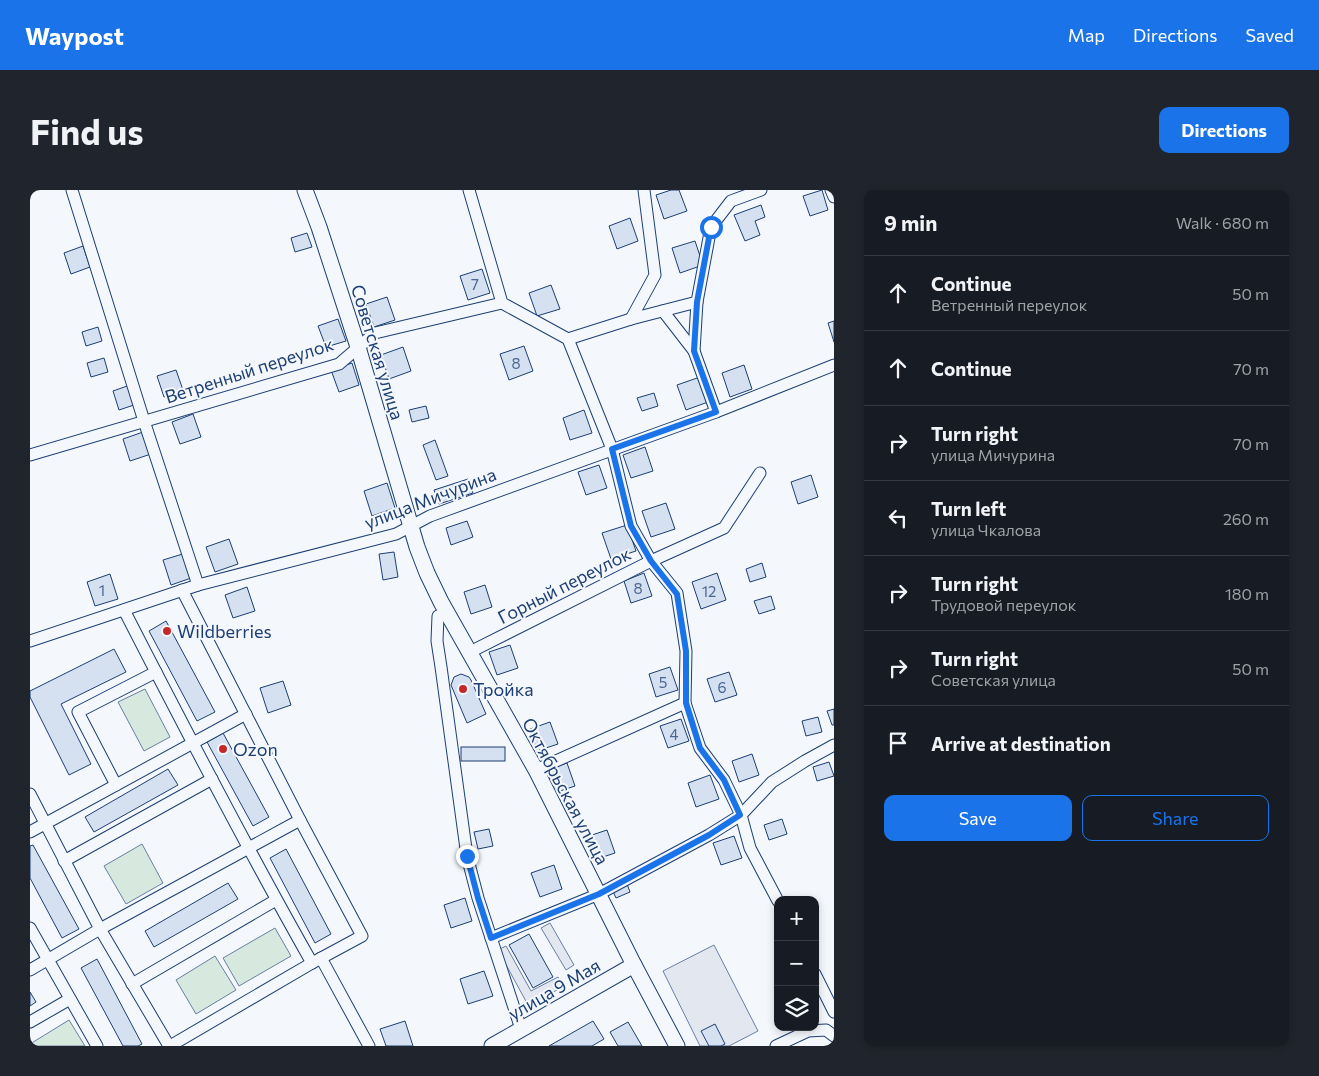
<!DOCTYPE html>
<meta charset="utf-8">
<style>
body{margin:0;font-family:Commissioner,sans-serif;background:#20242c;color:#f1f3f6}
.controls{position:absolute;right:15px;bottom:15px;display:grid;overflow:hidden;border-radius:10px;box-shadow:0 2px 8px #0003}
.controls button{width:45px;height:45px;display:grid;place-items:center;padding:0;border:0;border-bottom:1px solid #363941;background:#171b24;color:#f1f3f6;font:25px sans-serif}
.stop{position:absolute;width:15px;height:15px;margin:-11px;border:4px solid #1a73e8;border-radius:50%;background:#fff}
.stop.end{background:#1a73e8;border-color:#fff;box-shadow:0 1px 5px #0008}
.list{margin:0;padding:0;list-style:none}
h2{display:flex;justify-content:space-between;align-items:center;height:65px;margin:0;padding:0 20px;font-size:21px}
h2 small{font-size:16px;font-weight:400;color:#9ea1a6}
.list li{display:grid;grid-template-columns:32px 1fr auto;gap:15px;align-items:center;box-sizing:border-box;height:75px;padding:0 20px;border-top:1px solid #363941}
.list b{display:block;font-size:19px;white-space:nowrap}
.list p{margin:0;font-size:16px;white-space:nowrap;color:#9ea1a6}
.list em{font-size:16px;font-style:normal;color:#9ea1a6}
.actions{display:flex;gap:10px;padding:15px 20px}
.actions a{flex:1;padding:11px 0;border:1px solid #1a73e8;border-radius:10px;text-align:center;font-size:18px;color:#1a73e8}
.actions .main{background:#1a73e8;color:#fff}
.icon{flex:none;width:28px;height:28px;fill:none;stroke:currentColor;stroke-width:2;stroke-linecap:round;stroke-linejoin:round}
.map{position:relative;flex:none;width:804px;height:856px;overflow:hidden;border-radius:10px}
header{display:flex;align-items:center;gap:30px;box-sizing:border-box;height:70px;padding:0 25px;background:#1a73e8;color:#fff}
header strong{font-size:24px}
nav{display:flex;gap:28px;margin-inline-start:auto;font-size:18px}
.intro{display:flex;align-items:center;justify-content:space-between;box-sizing:border-box;height:120px;padding:0 30px}
h1{margin:0;font-size:35px}
.button{padding:12px 22px;border-radius:10px;background:#1a73e8;color:#fff;font-size:18px;font-weight:700}
main{display:flex;gap:30px;padding:0 30px}
aside{flex:1;background:#171b24;border-radius:10px;box-shadow:0 2px 8px #0003}
.map>svg:first-child{display:block}
</style>
<header>
<strong>Waypost</strong>
<nav><a>Map</a><a>Directions</a><a>Saved</a></nav>
</header>
<div class="intro"><h1>Find us</h1><a class="button">Directions</a></div>
<main>
<div class="map">
<svg width="804" height="856" viewBox="0 0 804 856">
<rect width="100%" height="100%" fill="#f4f7fb"/>
<g fill="#d7e8df" stroke="#687fa3">
<polygon points="115,499 140,547 114,561 88,512"/>
<polygon points="112,654 133,693 96,714 74,676"/>
<polygon points="245,738 261,766 209,796 193,768"/>
<polygon points="185,766 206,800 166,824 146,790"/>
<polygon points="39,830 55,856 0,856 0,854"/>
</g>
<g fill="#e3e8f0" stroke="#687fa3">
<polygon points="520,733 544,775 536,780 511,738"/>
<polygon points="684,755 728,841 699,856 670,856 633,781"/>
<polygon points="476,756 501,801 528,787 533,797 498,815 468,760"/>
</g>
<g fill="#d5e0f0" stroke="#1d3f73">
<polygon points="641,0 649,0 657,21 634,29 626,5"/>
<polygon points="792,0 798,20 780,26 773,6"/>
<polygon points="731,15 735,27 725,31 730,45 715,51 704,25"/>
<polygon points="600,28 608,51 587,59 579,36"/>
<polygon points="277,43 282,57 265,62 261,48"/>
<polygon points="665,51 673,75 650,83 642,58"/>
<polygon points="53,56 60,77 41,84 34,63"/>
<polygon points="452,79 460,103 438,110 430,86"/>
<polygon points="521,95 530,119 507,126 499,103"/>
<polygon points="357,107 365,130 344,137 336,114"/>
<polygon points="308,129 316,151 296,157 288,136"/>
<polygon points="804,131 804,152 798,133"/>
<polygon points="68,137 72,151 56,156 52,142"/>
<polygon points="494,156 503,181 479,190 470,164"/>
<polygon points="373,157 381,181 359,189 351,165"/>
<polygon points="74,168 78,182 61,187 57,173"/>
<polygon points="322,173 329,195 309,202 301,180"/>
<polygon points="714,175 722,199 700,207 692,183"/>
<polygon points="146,180 153,200 134,207 127,186"/>
<polygon points="670,187 678,212 656,220 647,195"/>
<polygon points="100,195 107,214 89,220 83,201"/>
<polygon points="624,203 628,216 612,221 607,208"/>
<polygon points="396,216 399,228 382,232 379,220"/>
<polygon points="554,220 562,243 540,250 533,228"/>
<polygon points="163,224 171,247 150,254 142,232"/>
<polygon points="113,242 121,264 100,271 93,249"/>
<polygon points="405,250 418,286 406,290 393,255"/>
<polygon points="615,257 623,281 601,288 593,265"/>
<polygon points="569,275 577,298 556,305 548,282"/>
<polygon points="781,285 788,307 768,314 761,292"/>
<polygon points="438,289 443,303 409,314 404,300"/>
<polygon points="357,293 365,318 342,326 334,301"/>
<polygon points="636,313 645,339 621,347 612,321"/>
<polygon points="437,331 443,347 421,355 416,338"/>
<polygon points="597,335 606,361 581,369 572,343"/>
<polygon points="199,349 208,374 185,382 176,357"/>
<polygon points="364,362 368,387 353,390 349,364"/>
<polygon points="156,363 164,387 141,395 133,370"/>
<polygon points="732,373 736,387 720,392 716,379"/>
<polygon points="614,383 622,406 601,413 594,391"/>
<polygon points="687,383 696,410 671,419 662,392"/>
<polygon points="80,384 88,409 65,416 57,392"/>
<polygon points="455,395 462,417 441,424 434,402"/>
<polygon points="217,397 225,421 203,428 195,405"/>
<polygon points="741,406 745,419 729,424 724,411"/>
<polygon points="136,431 185,522 167,531 119,441"/>
<polygon points="480,455 488,478 467,485 459,462"/>
<polygon points="84,459 96,482 31,514 61,574 39,585 0,507 0,501"/>
<polygon points="640,477 648,500 626,507 619,484"/>
<polygon points="699,482 707,505 685,512 677,489"/>
<polygon points="431,484 439,487 441,490 456,524 437,533 421,495 424,487"/>
<polygon points="253,491 261,515 238,523 230,498"/>
<polygon points="804,519 804,535 802,535 797,521"/>
<polygon points="788,527 792,542 776,546 772,531"/>
<polygon points="651,529 659,551 638,558 630,536"/>
<polygon points="520,532 528,554 507,561 500,539"/>
<polygon points="193,543 239,627 223,636 177,552"/>
<rect x="431" y="557" width="44" height="14"/>
<polygon points="722,564 729,585 709,592 702,571"/>
<polygon points="799,572 804,586 787,591 783,577"/>
<polygon points="537,573 545,596 524,603 517,580"/>
<polygon points="138,579 148,595 64,642 55,627"/>
<polygon points="680,585 689,609 666,617 658,593"/>
<polygon points="752,629 757,644 739,650 734,635"/>
<polygon points="459,639 463,656 448,659 444,642"/>
<polygon points="577,640 585,663 564,670 556,647"/>
<polygon points="704,646 712,668 691,675 683,653"/>
<polygon points="3,655 49,739 32,748 0,688 0,656"/>
<polygon points="256,659 301,744 285,753 240,668"/>
<polygon points="524,675 532,699 510,707 501,683"/>
<polygon points="198,693 208,709 124,757 115,741"/>
<polygon points="597,694 600,702 586,708 582,699"/>
<polygon points="435,708 442,731 421,738 414,715"/>
<polygon points="499,744 523,787 503,798 479,755"/>
<polygon points="67,769 112,854 108,856 93,856 51,778"/>
<polygon points="454,781 463,806 438,814 430,789"/>
<polygon points="0,802 6,812 0,816"/>
<polygon points="375,831 383,856 356,856 350,839"/>
<polygon points="563,831 574,849 562,856 519,856"/>
<polygon points="598,832 612,856 588,856 580,842"/>
<polygon points="685,834 695,854 691,856 679,856 671,841"/>
</g>
<g fill="none" stroke-linecap="round" stroke-linejoin="round">
<defs>
<g id="minor">
<polyline points="42,0 114,231 168,395"/>
<polyline points="439,0 472,113 538,149 582,259 601,336 621,371 647,403 656,461 655,513 670,558 694,590 711,625 720,658 748,711"/>
<polyline points="801,0 804,7"/>
<polyline points="633,121 664,161 686,222"/>
<polyline points="601,129 625,85 614,0"/>
<polyline points="538,149 601,129 667,112 681,37 701,11 731,0"/>
<polyline points="664,161 667,112"/>
<polyline points="0,265 309,174 345,143 472,113"/>
<path d="M94,420c61,119 122,237 188,353"/>
<polyline points="408,426 407,451 411,477 437,666 448,708 491,839"/>
<polyline points="0,451 168,395 366,344 400,326 686,222 804,175"/>
<polyline points="440,462 621,371 694,338 730,283"/>
<polyline points="506,580 655,513"/>
<polyline points="86,595 48,522 126,482"/>
<polyline points="0,604 70,739 139,856"/>
<polyline points="0,642 216,524"/>
<polyline points="34,671 182,589"/>
<polyline points="0,738 67,856"/>
<polyline points="461,748 569,704 679,645 711,625 742,592 775,571 804,555"/>
<polyline points="291,768 339,856"/>
<polyline points="0,780 70,739 270,630"/>
<polyline points="785,784 804,822"/>
<polyline points="102,794 246,710"/>
<polyline points="0,832 40,809"/>
<polyline points="140,856 282,773 332,746 270,630 152,400"/>
<polyline points="746,856 778,841 796,840 804,846"/>
</g>
<g id="major">
<polyline points="275,0 289,37 328,157 387,357 397,383 411,412 506,580 604,775 647,856"/>
<polyline points="462,856 604,775"/>
</g>
</defs>
<use href="#minor" stroke="#1d3f73" stroke-width="13"/>
<use href="#major" stroke="#1d3f73" stroke-width="17"/>
<use href="#minor" stroke="#f4f7fb" stroke-width="11"/>
<use href="#major" stroke="#f4f7fb" stroke-width="15"/>
</g>
<g fill="none" stroke-linecap="round" stroke-linejoin="round">
<polyline stroke="#1a73e8" stroke-width="6" points="437,666 448,708 461,748 569,704 679,645 710,625 694,590 670,558 656,513 656,461 647,404 621,371 601,336 582,259 686,222 664,161 667,112 681,37"/>
</g>
<g fill="#c62828" stroke="#f4f7fb" stroke-width="2">
<circle cx="137" cy="441" r="5"/>
<circle cx="433" cy="499" r="5"/>
<circle cx="193" cy="559" r="5"/>
</g>
<g text-anchor="middle" dominant-baseline="central" stroke-width="4" stroke-linejoin="round" paint-order="stroke">
<g font-size="15" fill="#4b6792">
<text x="445" y="94">7</text>
<text x="486" y="173">8</text>
<text x="608" y="398">8</text>
<text x="72" y="400">1</text>
<text x="679" y="401">12</text>
<text x="633" y="492">5</text>
<text x="692" y="497">6</text>
<text x="644" y="544">4</text>
</g>
<g font-size="18" fill="#1d3f73" stroke="#f4f7fb">
<text transform="translate(348 162) rotate(73)">Советская улица</text>
<text transform="translate(219 180) rotate(-18)">Ветренный переулок</text>
<text transform="translate(400 308) rotate(-21)">улица Мичурина</text>
<text transform="translate(534 395) rotate(-27)">Горный переулок</text>
<text transform="translate(536 601) rotate(62)">Октябрьская улица</text>
<text transform="translate(524 799) rotate(-30)">улица 9 Мая</text>
</g>
<g font-size="18" fill="#1d3f73" stroke="#f4f7fb" text-anchor="start">
<text x="147" y="441">Wildberries</text>
<text x="443" y="499">Тройка</text>
<text x="203" y="559">Ozon</text>
</g>
</g>
</svg>
<div class="controls">
<button>+</button>
<button>−</button>
<button><svg class="icon" aria-label="layers" viewBox="0 0 24 24"><path d="M12 4l9 5-9 5-9-5zM3 14l9 5 9-5"/></svg></button>
</div>
<div class="stop" style="left:681px;top:37px"></div>
<div class="stop end" style="left:437px;top:666px"></div>
</div>
<aside>
<h2>9 min<small>Walk · 680 m</small></h2>
<ul class="list">
<li><svg class="icon" aria-label="ahead" viewBox="0 0 24 24"><path d="M12 20V5M6 11l6-6 6 6"/></svg><div><b>Continue</b><p>Ветренный переулок</p></div><em>50 m</em></li>
<li><svg class="icon" aria-label="ahead" viewBox="0 0 24 24"><path d="M12 20V5M6 11l6-6 6 6"/></svg><div><b>Continue</b></div><em>70 m</em></li>
<li><svg class="icon" aria-label="right" viewBox="0 0 24 24"><path d="M7 20v-9h11M14 6l5 5-5 5"/></svg><div><b>Turn right</b><p>улица Мичурина</p></div><em>70 m</em></li>
<li><svg class="icon" aria-label="left" viewBox="0 0 24 24"><path d="M17 20v-9H6M10 6l-5 5 5 5"/></svg><div><b>Turn left</b><p>улица Чкалова</p></div><em>260 m</em></li>
<li><svg class="icon" aria-label="right" viewBox="0 0 24 24"><path d="M7 20v-9h11M14 6l5 5-5 5"/></svg><div><b>Turn right</b><p>Трудовой переулок</p></div><em>180 m</em></li>
<li><svg class="icon" aria-label="right" viewBox="0 0 24 24"><path d="M7 20v-9h11M14 6l5 5-5 5"/></svg><div><b>Turn right</b><p>Советская улица</p></div><em>50 m</em></li>
<li><svg class="icon" aria-label="arrive" viewBox="0 0 24 24"><path d="M6 21V4h12l-3 4 3 4H6"/></svg><div><b>Arrive at destination</b></div></li>
</ul>
<div class="actions"><a class="main">Save</a><a>Share</a></div>
</aside>
</main>
